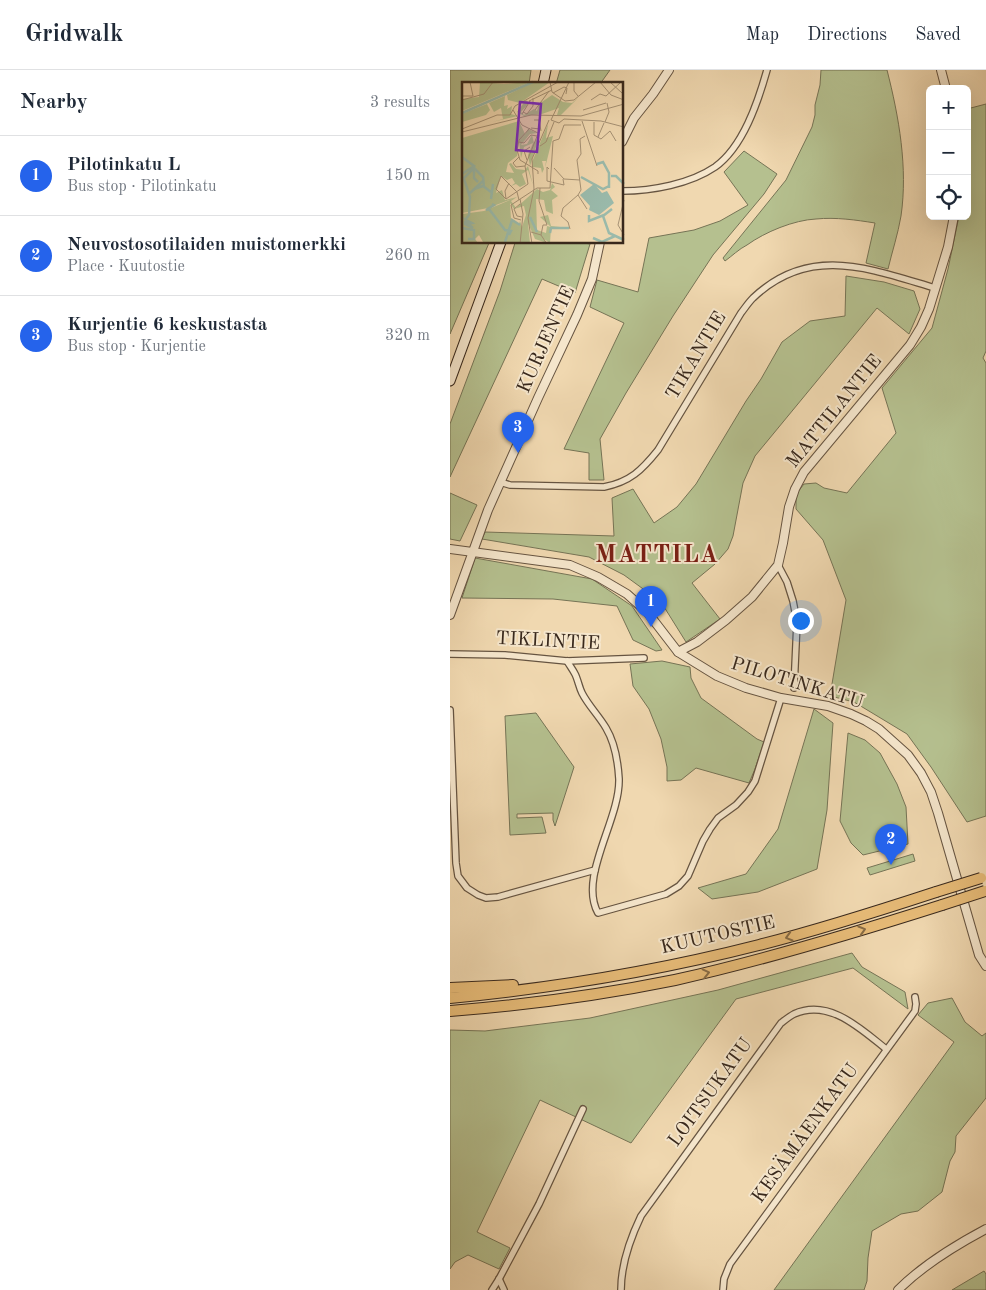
<!DOCTYPE html>
<meta charset="utf-8">
<style>
body{margin:0;font-family:"Old Standard TT",serif;background:#f2f2f3;color:#1f2937}
.controls{position:absolute;right:15px;top:15px;display:grid;overflow:hidden;border-radius:8px;box-shadow:0 5px 20px #0002}
.controls button{width:45px;height:45px;display:grid;place-items:center;padding:0;border:0;border-bottom:1px solid #e0e1e3;background:#fff;color:#1f2937;font:25px sans-serif}
.you{position:absolute;left:350px;top:550px;width:18px;height:18px;margin:-12px;border:4px solid #fff;border-radius:50%;background:#1a73e8;box-shadow:0 0 0 8px #1a73e833}
.badge{display:grid;place-items:center;width:32px;height:32px;border-radius:50%;background:#2563eb;color:#fff;font-size:16px;font-weight:700}
.pin{position:absolute;translate:-50% -41px;filter:drop-shadow(0 1px 2px #0008)}
.pin::after{content:'';position:absolute;top:26px;width:18px;height:15px;background:inherit;clip-path:polygon(0 0,100% 0,50% 100%)}
.list{margin:0;padding:0;list-style:none}
h2{display:flex;justify-content:space-between;align-items:center;height:65px;margin:0;padding:0 20px;font-size:21px}
h2 small{font-size:16px;font-weight:400;color:#747a83}
.list li{display:grid;grid-template-columns:32px 1fr auto;gap:15px;align-items:center;box-sizing:border-box;height:80px;padding:0 20px;border-top:1px solid #e0e1e3}
.list b{display:block;font-size:19px;white-space:nowrap}
.list p{margin:0;font-size:16px;white-space:nowrap;color:#747a83}
.list em{font-size:16px;font-style:normal;color:#747a83}
.icon{flex:none;width:28px;height:28px;fill:none;stroke:currentColor;stroke-width:2;stroke-linecap:round;stroke-linejoin:round}
.map{position:relative;flex:none;width:536px;height:1220px;overflow:hidden}
header{display:flex;align-items:center;gap:30px;box-sizing:border-box;height:70px;padding:0 25px;background:#fff;border-bottom:1px solid #e0e1e3}
header strong{font-size:24px}
nav{display:flex;gap:28px;margin-inline-start:auto;font-size:18px}
main{display:flex}
aside{flex:1;background:#fff}
.map>svg:first-child{display:block}
</style>
<header>
<strong>Gridwalk</strong>
<nav><a>Map</a><a>Directions</a><a>Saved</a></nav>
</header>
<main>
<aside>
<h2>Nearby<small>3 results</small></h2>
<ul class="list">
<li><span class="badge">1</span><div><b>Pilotinkatu L</b><p>Bus stop · Pilotinkatu</p></div><em>150 m</em></li>
<li><span class="badge">2</span><div><b>Neuvostosotilaiden muistomerkki</b><p>Place · Kuutostie</p></div><em>260 m</em></li>
<li><span class="badge">3</span><div><b>Kurjentie 6 keskustasta</b><p>Bus stop · Kurjentie</p></div><em>320 m</em></li>
</ul>
</aside>
<div class="map">
<svg width="536" height="1220" viewBox="0 0 536 1220">
<rect width="100%" height="100%" fill="#f0d8b0"/>
<filter id="stains"><feTurbulence type="fractalNoise" baseFrequency=".004" numOctaves="4"/><feColorMatrix values="0 0 0 0 .2 0 0 0 0 .09 0 0 0 0 .02 0 0 0 .5 -.17"/></filter>
<radialGradient id="worn" r=".72"><stop offset=".6" stop-color="#630" stop-opacity="0"/><stop offset="1" stop-color="#630" stop-opacity=".3"/></radialGradient>
<g fill="#b5c08f" stroke="#767456">
<polygon points="0,0 81,0 79,14 14,14 14,172 39,173 0,264"/>
<polygon points="110,0 160,0 150,14 106,14"/>
<path d="M371,0h66c12,47 21,98 14,146 -3,18 -9,36 -13,53l-22,-6 9,-40c-19,-3 -39,-6 -59,-4 -22,1 -51,13 -69,26 -8,4 -15,11 -22,16l-2,-3 63,-78 26,-53 3,-12v-10l5,-20z"/>
<polygon points="536,34 536,281 533,288 536,293 536,746 517,752 481,697 457,664 404,632 380,626 396,530 373,470 346,439 346,424 354,414 366,413 374,418 397,423 446,363 432,318 482,258 498,199 509,146 517,146 517,39"/>
<polygon points="294,81 327,104 314,124 263,185 223,246 176,323 150,369 154,410 139,410 139,383 114,379 174,253 140,237 147,210 188,222 199,168 244,160 270,151 298,135 274,102"/>
<polygon points="129,172 140,174 125,223 92,209 0,407 0,354 50,221 65,173"/>
<polygon points="396,206 434,212 464,221 470,239 459,264 427,238 305,386 293,413 283,466 278,479 265,494 242,513 270,549 236,572 211,532 174,505 139,487 32,469 35,462 164,466 162,428 183,419 204,453 227,437 246,414 296,331 311,309 332,272 360,251 395,246"/>
<polygon points="0,423 27,435 10,471 0,469"/>
<polygon points="25,488 142,509 182,536 212,580 206,581 183,570 167,536 103,529 12,528"/>
<polygon points="212,591 240,597 241,608 251,628 307,669 314,672 305,699 299,713 246,698 231,710 217,711 217,697 211,669 199,639 183,616 180,594"/>
<polygon points="364,639 383,653 377,740 367,799 308,822 262,829 248,818 296,804 328,759"/>
<polygon points="86,643 124,697 105,756 103,750 103,743 67,744 67,748 92,747 96,763 60,765 55,646"/>
<polygon points="398,663 415,670 430,683 447,714 456,737 458,774 413,785 401,773 390,751"/>
<polygon points="463,784 465,791 420,805 417,798"/>
<polygon points="402,883 412,897 455,922 458,939 403,898 286,929 181,1073 90,1030 27,1162 60,1178 49,1199 18,1185 5,1192 0,1199 0,960 35,961 140,948 268,920"/>
<polygon points="502,928 515,952 532,966 536,963 536,1028 506,1066 505,1082 500,1091 492,1122 468,1141 451,1144 422,1161 418,1188 417,1211 414,1220 324,1220 504,972 468,945 478,933"/>
<polygon points="534,1201 536,1204 536,1220 502,1220"/>
</g>
<g fill="none" stroke-linecap="round" stroke-linejoin="round">
<defs>
<g id="minor">
<path d="M172,121c30,0 68,-7 93,-24 28,-20 43,-65 52,-97"/>
<path d="M50,412l10,3 94,2c26,-5 38,-17 54,-37l83,-137c4,-5 7,-10 12,-15 57,-54 117,-29 182,-10"/>
<polyline points="328,495 337,512 343,531 347,552 344,618"/>
<polyline points="0,584 55,585 117,591 194,588"/>
<path d="M117,591c3,5 6,9 8,13 3,6 4,13 7,19 6,12 17,23 24,35 9,15 12,34 13,51 1,41 -41,98 -21,134l68,-19 13,-8 9,-10 15,-35 7,-12 8,-11 18,-13 12,-13 7,-11 26,-83"/>
<polyline points="0,640 6,793 8,806 17,818 28,825 36,828 48,827 145,800"/>
<polyline points="49,1209 54,1220"/>
<polyline points="42,1220 49,1209 89,1134 133,1039"/>
<path d="M171,1220c0,-27 9,-51 20,-74l140,-193c4,-3 9,-7 13,-9 35,-16 67,15 92,35"/>
<polyline points="273,1220 274,1209 280,1194 465,941 466,934 465,927"/>
</g>
<g id="tertiary">
<polyline points="491,0 496,19"/>
<polyline points="172,72 184,48 203,24 219,0"/>
<polyline points="0,479 120,495 148,507 177,524 198,543 228,582 267,606 296,618 331,628 378,636 401,644 416,651 429,659 458,685 471,703 481,722 488,743 529,885 536,896"/>
<polyline points="0,545 38,440 88,328 127,245 142,209 150,172"/>
<polyline points="228,582 247,572 276,550 302,527 328,495 333,473 339,437 345,419 354,402 460,275 471,257 479,239 498,177 504,146"/>
<path d="M448,1220c25,-25 56,-44 88,-61"/>
</g>
<g id="secondary">
<polyline points="93,14 96,0"/>
<polyline points="0,311 51,172"/>
</g>
<g id="trunk">
<polyline points="0,918 63,915"/>
<path d="M0,928c104,-10 207,-27 309,-53 60,-15 119,-34 177,-53"/>
<path d="M0,941c76,-6 151,-16 225,-31 90,-20 179,-47 267,-75"/>
</g>
</defs>
<use href="#minor" stroke="#665441" stroke-width="8"/>
<use href="#tertiary" stroke="#665441" stroke-width="10"/>
<use href="#secondary" stroke="#38281c" stroke-width="11"/>
<use href="#trunk" stroke="#38281c" stroke-width="12"/>
<use href="#minor" stroke="#f5e6cc" stroke-width="5.5"/>
<use href="#tertiary" stroke="#f5e6cc" stroke-width="8"/>
<use href="#secondary" stroke="#f5e6cc" stroke-width="9"/>
<use href="#trunk" stroke="#e8bc78" stroke-width="10"/>
<defs>
<g id="trunk-bridge">
<polyline points="486,822 531,808"/>
<polyline points="492,835 535,821"/>
</g>
</defs>
<use href="#trunk-bridge" stroke="#38281c" stroke-width="12" stroke-linecap="butt"/>
<use href="#trunk-bridge" stroke="#e8bc78" stroke-width="10"/>
</g>
<defs><path id="oneway-chevron" d="M-2-3.5L2.5 0L-2 3.5" fill="none" stroke-width="1.6" stroke-linecap="round" stroke-linejoin="round" transform="scale(1.25)"/></defs>
<g stroke="#876b45">
<use href="#oneway-chevron" transform="translate(412 860) rotate(-17)"/>
<use href="#oneway-chevron" transform="translate(339 867) rotate(164)"/>
<use href="#oneway-chevron" transform="translate(256 903) rotate(-13)"/>
</g>
<g text-anchor="middle" dominant-baseline="central" stroke-width="4" stroke-linejoin="round" paint-order="stroke">
<g font-size="19" fill="#38281c" stroke="#f5e6cc">
<text transform="translate(97 270) rotate(-66)">KURJENTIE</text>
<text transform="translate(247 286) rotate(-59)">TIKANTIE</text>
<text transform="translate(385 342) rotate(-51)">MATTILANTIE</text>
<text transform="translate(98 572) rotate(3)">TIKLINTIE</text>
<text transform="translate(347 614) rotate(17)">PILOTINKATU</text>
<text transform="translate(268 866) rotate(-13)">KUUTOSTIE</text>
<text transform="translate(261 1023) rotate(-54)">LOITSUKATU</text>
<text transform="translate(356 1064) rotate(-54)">KESÄMÄENKATU</text>
</g>
<g font-size="24" font-weight="bold" letter-spacing="1" fill="#7a1f14" stroke="#f5e6cc">
<text x="207" y="486">MATTILA</text>
</g>
</g>
<g transform="translate(12 12)">
<rect width="161" height="161" fill="#f0d8b0"/>
<path d="M18,0l24,2 26,-2 -68,29v-12l17,-2zM72,0h16l-30,21 -12,-3 -1,-5zM90,13l11,7 9,1 6,-5 -17,17h-4l2,-7 -17,6 -18,2 -7,-4 9,-12 3,3 -8,9 3,3 10,-6 3,2 2,-7zM43,14l-1,10 4,-1 -1,4 5,-3 -1,8 7,2 -26,6 11,-3 -1,-5h-4h4l-1,-6 -7,4 -5,-9zM25,22l3,6 -4,5 -24,7v-8zM57,39l6,13 -4,7 7,-12 9,4 -7,1 -9,11 6,-1 5,-9 2,8 6,-9 -10,32 -2,-11 5,-12 -9,4 -3,11 -2,-17 -2,15 -9,7 -2,9 8,1 -5,-9 2,-1 5,6 9,1 3,-4 5,19 -5,-15 -6,4 4,10 -6,3 -4,-3 -5,2 4,-3 -3,-5 -5,2 -6,-4 -5,17 6,-3 3,10 12,-3 -29,11 -26,5v-75zM86,42l-2,14 7,-2 -8,32 1,-7h-4l2,8 -2,4 -1,-5 -8,-1 -1,-5zM90,101l3,4 -4,3 7,6 -6,4 1,14 -7,-3 -2,-11 -8,-1 1,31 9,3 1,-7 4,1 -11,-10 8,-2 3,11 9,1 -9,1 -1,15 -6,-4 3,4 -12,-4 -7,-16 2,20 -47,-1 -4,-7 -4,4 3,4h-16v-29l22,-3 33,-14 -6,4 5,7 21,-19 6,3 7,-2zM48,121l4,6 10,-3 2,9 -4,12 -2,-6 -1,3 -8,-5z" fill="#b5c08f" fill-rule="evenodd"/>
<path d="M132,102l8,9 5,-2 7,12 -15,12 -10,-5 1,-4 -10,-11z" fill="#9abaab"/>
<path fill="none" stroke="#9abaab" stroke-width="2.5" d="M0,31l71,-31M0,75l12,9 -12,8M135,82l6,-2 6,11v15M12,83v13l4,4M12,86l9,9 1,10M149,94h5l8,8M119,95l22,12 6,-3M2,97l6,18 -1,18 -4,5M0,98l11,-11M12,107l9,-3 8,6M8,111l13,-12M29,117l2,-15M30,122l2,1 -8,5 3,-1 16,21 6,1 -2,4M150,127l-9,7 6,17 15,7M127,133v6l15,-6M68,135l7,15M4,138l6,3 -4,1 5,4 -8,-4v-3l1,2h2zM0,146l12,2v9h-6M88,151l1,-5h18M131,156l9,4 13,-6M43,160l7,-22 8,5"/>
<path fill="none" stroke="#a69275" stroke-width="1" d="M88,0l2,10 13,9 9,-1 22,-18M112,0v9l4,5M138,0l11,13 13,5M148,0l12,11M91,11l11,-6 3,1 -1,6M0,14h11l-3,-14M144,14l15,-14M0,18l22,-6 9,-12M129,18l9,-6 6,2M67,19l23,-11M51,28l9,15 16,8M73,28l14,-19M121,28l23,-7M61,30l4,2 6,-8v-8M60,32l8,-13M72,38h5l2,11M89,38l8,3 5,-4 37,2 23,6M89,38l18,-38M120,39l15,45M132,40v13l7,4 9,-8 6,10M143,40l4,-10 -2,-9M102,43h17M68,46l-11,12 -2,10 3,10 18,11v3M0,47l35,-14h13l5,-9 43,-24M0,50l69,-17 50,1 43,-12M136,55l6,-14M57,60l5,1 7,-8 6,1M78,64l6,-4 8,-20M57,75l-6,6 3,4 9,-1M65,78l-3,-9 6,-4M92,86l10,11 16,1M87,87l-2,-2v14l17,4 -1,-6M78,106l-1,13 8,24h-4l-2,10M116,113l3,-5 -4,-30 4,-6 -1,-15 5,-3M116,113l9,14M44,117l22,-15 -3,-18 15,-37 -9,-1M44,117l-10,-10 5,-13 16,16 2,8M44,117l-1,-8 4,-8M162,118l-6,25 6,10M58,122l-6,5 3,7 5,1M59,138l-7,-2 -3,-13 26,-17h13l3,-47 6,-2 5,-14M108,147l-2,-7 -7,-6 2,-8 15,-13M69,150l10,3 6,9M58,162l3,-30 -3,-15M70,162l-4,-26 6,-29 -2,-30 17,-39"/>
<path fill="#7b2cbf" fill-opacity="0.15" stroke="#7b2cbf" stroke-width="2.5" d="M58,20l21,2 -4,48 -21,-2z"/>
<rect width="161" height="161" fill="none" stroke="#38281c" stroke-width="2.5"/>
</g>
<rect width="100%" height="100%" filter="url(#stains)"/>
<rect width="100%" height="100%" fill="url(#worn)"/>
</svg>
<div class="controls">
<button>+</button>
<button>−</button>
<button><svg class="icon" aria-label="locate" viewBox="0 0 24 24"><circle cx="12" cy="12" r="6"/><path d="M12 2v4M12 18v4M2 12h4M18 12h4"/></svg></button>
</div>
<div class="you"></div>
<div class="pin badge" style="left:201px;top:557px">1</div>
<div class="pin badge" style="left:441px;top:795px">2</div>
<div class="pin badge" style="left:68px;top:383px">3</div>
</div>
</main>
